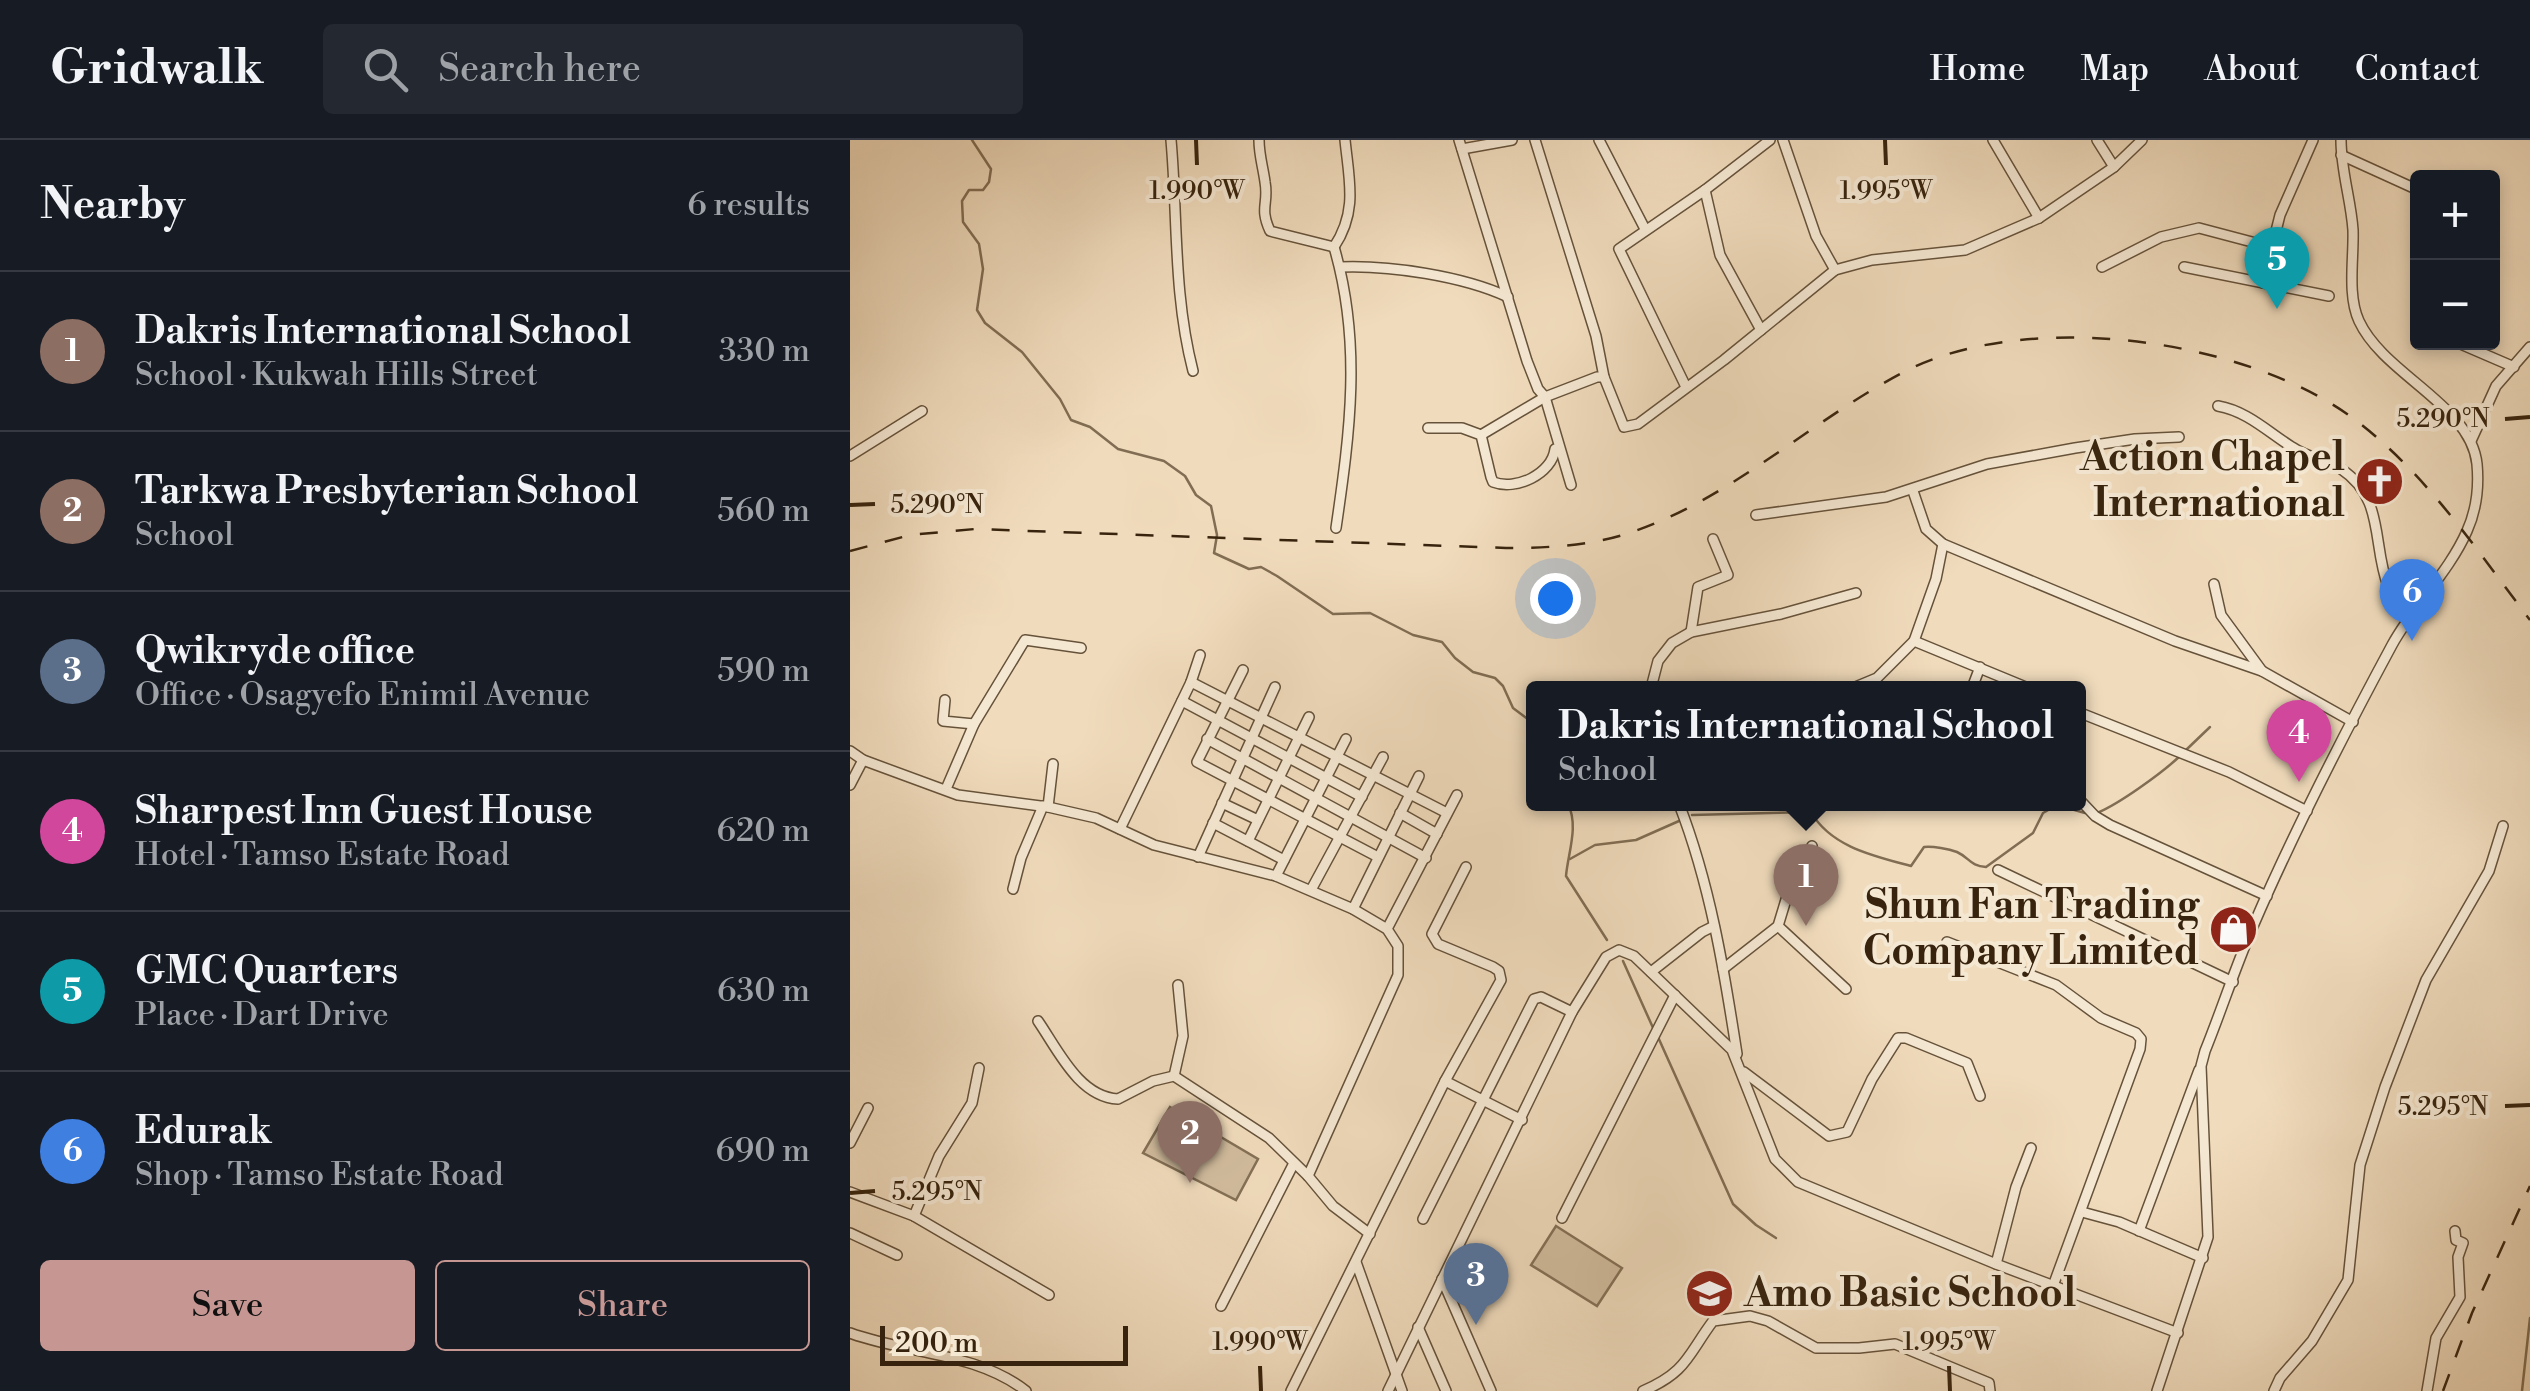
<!DOCTYPE html>
<meta charset="utf-8">
<style>
body{margin:0;font-family:"Libre Bodoni",serif;background:#242831;color:#f1f3f6}
.controls{position:absolute;right:30px;top:30px;display:grid;overflow:hidden;border-radius:10px;box-shadow:0 5px 15px #0003}
.controls button{width:90px;height:90px;display:grid;place-items:center;padding:0;border:0;border-bottom:2px solid #363941;background:#171b24;color:#f1f3f6;font:50px sans-serif}
.scale{position:absolute;left:30px;bottom:25px;width:248px;box-sizing:border-box;padding-left:10px;border:5px solid #38240e;border-top:0;font-size:28px;line-height:35px;white-space:nowrap;color:#38240e;-webkit-text-stroke:8px #f5e8d3;paint-order:stroke}
.you{position:absolute;left:705px;top:458px;width:35px;height:35px;margin:-25px;border:8px solid #fff;border-radius:50%;background:#1a73e8;box-shadow:0 0 0 15px #1a73e833}
.badge{display:grid;place-items:center;width:65px;height:65px;border-radius:50%;background:#c59692;color:#fff;font-size:32px;font-weight:700}
.pin{position:absolute;translate:-50% -82px;filter:drop-shadow(0 2px 5px #0008)}
.pin::after{content:'';position:absolute;top:52px;width:35px;height:30px;background:inherit;clip-path:polygon(0 0,100% 0,50% 100%)}
.popup{position:absolute;left:676px;top:541px;width:560px;height:130px;box-sizing:border-box;display:grid;place-content:center;border-radius:10px;background:#171b24;filter:drop-shadow(0 2px 8px #0005);font-size:32px;white-space:nowrap;color:#9ea1a6}
.popup b{font-size:38px;color:#f1f3f6}
.popup::after{content:'';position:absolute;left:50%;top:100%;margin-left:-20px;border:20px solid transparent;border-top-color:#171b24}
.list{margin:0;padding:0;list-style:none}
h2{display:flex;justify-content:space-between;align-items:center;height:130px;margin:0;padding:0 40px;font-size:42px}
h2 small{font-size:32px;font-weight:400;color:#9ea1a6}
.list li{display:grid;grid-template-columns:65px 1fr auto;gap:30px;align-items:center;box-sizing:border-box;height:160px;padding:0 40px;border-top:2px solid #363941}
.list b{display:block;font-size:38px;white-space:nowrap}
.list p{margin:0;font-size:32px;white-space:nowrap;color:#9ea1a6}
.list em{font-size:32px;font-style:normal;color:#9ea1a6}
.actions{display:flex;gap:20px;padding:30px 40px}
.actions a{flex:1;padding:22px 0;border:2px solid #c59692;border-radius:10px;text-align:center;font-size:35px;color:#c59692}
.actions .main{background:#c59692;color:#111}
.icon{flex:none;width:55px;height:55px;fill:none;stroke:currentColor;stroke-width:2;stroke-linecap:round;stroke-linejoin:round}
.map{position:relative;flex:none;width:1680px;height:1251px;overflow:hidden}
header{display:flex;align-items:center;gap:60px;box-sizing:border-box;height:140px;padding:0 50px;background:#171b24;border-bottom:2px solid #363941}
header strong{font-size:48px}
nav{display:flex;gap:55px;margin-inline-start:auto;font-size:35px}
.search{width:700px;height:90px;background:#242831;display:flex;align-items:center;gap:25px;box-sizing:border-box;padding:0 35px;border-radius:10px;color:#9ea1a6;font-size:38px}
main{display:flex}
aside{flex:1;background:#171b24}
.map>svg:first-child{display:block}
</style>
<header>
<strong>Gridwalk</strong>
<div class="search"><svg class="icon" aria-label="search" viewBox="0 0 24 24"><circle cx="10" cy="10" r="6"/><path d="M15 15l6 6"/></svg>Search here</div>
<nav><a>Home</a><a>Map</a><a>About</a><a>Contact</a></nav>
</header>
<main>
<aside>
<h2>Nearby<small>6 results</small></h2>
<ul class="list">
<li><span class="badge" style="background:#8d6e63">1</span><div><b>Dakris International School</b><p>School · Kukwah Hills Street</p></div><em>330 m</em></li>
<li><span class="badge" style="background:#8d6e63">2</span><div><b>Tarkwa Presbyterian School</b><p>School</p></div><em>560 m</em></li>
<li><span class="badge" style="background:#5c6f8a">3</span><div><b>Qwikryde office</b><p>Office · Osagyefo Enimil Avenue</p></div><em>590 m</em></li>
<li><span class="badge" style="background:#d1479c">4</span><div><b>Sharpest Inn Guest House</b><p>Hotel · Tamso Estate Road</p></div><em>620 m</em></li>
<li><span class="badge" style="background:#0f9aa8">5</span><div><b>GMC Quarters</b><p>Place · Dart Drive</p></div><em>630 m</em></li>
<li><span class="badge" style="background:#3f7fe0">6</span><div><b>Edurak</b><p>Shop · Tamso Estate Road</p></div><em>690 m</em></li>
</ul>
<div class="actions"><a class="main">Save</a><a>Share</a></div>
</aside>
<div class="map">
<svg width="1680" height="1251" viewBox="0 0 1680 1251">
<rect width="100%" height="100%" fill="#f0dbbc"/>
<filter id="stains"><feTurbulence type="fractalNoise" baseFrequency=".002" numOctaves="4"/><feColorMatrix values="0 0 0 0 .2 0 0 0 0 .09 0 0 0 0 .02 0 0 0 .5 -.17"/></filter>
<radialGradient id="worn" r=".72"><stop offset=".6" stop-color="#630" stop-opacity="0"/><stop offset="1" stop-color="#630" stop-opacity=".3"/></radialGradient>
<g fill="#d1bc9e" stroke="#847056" stroke-width="2.5">
<polygon points="320,967 408,1019 386,1060 293,1013"/>
<polygon points="706,1086 772,1128 747,1166 681,1125"/>
</g>
<g fill="none" stroke-linecap="round" stroke-linejoin="round">
<g stroke="#816d53" stroke-width="2.5">
<polyline points="122,0 141,29 139,42 133,50 119,50 112,61 113,82 129,104 133,129 127,170 135,183 172,212 210,259 221,280 240,287 268,309 314,321 335,336 346,355 361,366 367,395 364,413 399,429 411,427 427,436 483,474 520,473 563,495 592,502 605,518 623,532 645,538 653,546 663,568 679,580 684,588"/>
<polyline points="1336,610 1360,587"/>
<path d="M718,664c11,22 0,49 -2,72l41,64"/>
<path d="M1247,673c22,-9 65,-40 83,-57"/>
<path d="M842,675l119,-3c20,35 63,44 100,54l13,-19c9,-1 25,2 33,5 13,6 13,14 29,15l47,-34 10,-20 14,-8 28,8"/>
<polyline points="720,719 745,705 786,700 829,681"/>
<polyline points="773,821 804,890"/>
<polyline points="808,897 883,1064 906,1085 926,1098"/>
<polyline points="1672,1251 1680,1178"/>
</g>
<defs>
<g id="minor">
<path d="M321,0c7,79 2,153 22,231"/>
<path d="M409,0c0,15 4,27 6,42 4,22 -6,25 5,49l64,16"/>
<polyline points="609,0 677,221 688,249 695,257 721,345"/>
<polyline points="685,0 746,196 754,237"/>
<polyline points="749,0 795,89"/>
<polyline points="933,0 966,96 985,130"/>
<polyline points="1143,0 1189,78"/>
<polyline points="1247,0 1264,27"/>
<polyline points="612,9 662,0"/>
<polyline points="1491,15 1568,50"/>
<polyline points="855,50 870,115 911,190"/>
<path d="M484,107c28,96 16,185 2,281"/>
<path d="M484,107c24,-36 15,-67 11,-107"/>
<path d="M490,127c49,-2 123,9 168,30"/>
<polyline points="1252,127 1311,97 1349,88 1421,107"/>
<polyline points="1334,127 1479,156"/>
<polyline points="1413,143 1430,75 1463,0"/>
<polyline points="1606,202 1664,227"/>
<polyline points="836,247 769,109 855,50 920,0"/>
<path d="M1368,266c29,5 50,26 74,41 16,11 35,13 49,22 44,29 31,75 47,117 4,12 14,22 21,32"/>
<path d="M578,288h34l19,7 10,42 2,5c23,9 59,-8 62,-33"/>
<polyline points="631,295 695,257 747,237 754,237 774,287 788,284 874,220 985,130 1022,120 1115,110 1189,78 1264,27 1292,0"/>
<polyline points="1621,301 1646,246 1680,207"/>
<polyline points="0,316 72,271"/>
<polyline points="1063,351 1076,389 1093,404 1325,501 1412,531 1503,582"/>
<polyline points="906,375 1036,357 1137,324 1225,308 1285,299 1329,297"/>
<polyline points="1364,444 1371,475 1412,531"/>
<polyline points="841,492 848,447 878,435 863,399"/>
<polyline points="1064,501 1086,439 1093,404"/>
<polyline points="393,530 347,622 528,717"/>
<polyline points="341,542 597,673"/>
<polyline points="801,548 808,521 822,503 841,492 931,474 1006,453"/>
<polyline points="1003,548 1027,538 1064,501 1178,548"/>
<polyline points="1122,548 1130,527"/>
<polyline points="95,560 93,581 124,584"/>
<polyline points="332,561 512,657"/>
<polyline points="1228,572 1379,632 1457,671"/>
<polyline points="357,599 576,718"/>
<polyline points="0,611 13,620 108,655 198,667 246,678 304,705 426,736 503,769 537,789 548,806 548,835 458,1036"/>
<polyline points="0,645 13,620"/>
<polyline points="96,649 124,584 175,500 231,508"/>
<polyline points="1228,658 1245,676 1260,685 1417,756"/>
<polyline points="372,663 408,680"/>
<path d="M829,664c31,80 45,165 58,250"/>
<polyline points="198,667 203,624"/>
<polyline points="550,673 587,694"/>
<polyline points="363,683 434,720"/>
<polyline points="270,689 341,542 350,515"/>
<polyline points="398,701 459,577"/>
<polyline points="348,717 425,547"/>
<polyline points="1148,730 1383,842"/>
<polyline points="426,736 496,599"/>
<polyline points="163,749 171,718 193,666"/>
<polyline points="461,750 533,617"/>
<polyline points="503,769 569,636"/>
<polyline points="928,786 996,849"/>
<polyline points="537,789 607,655"/>
<polyline points="1097,802 1206,845 1251,878 1286,893 1291,899 1290,909 1203,1146"/>
<polyline points="873,829 928,786 938,753 962,706"/>
<polyline points="801,832 852,792 864,786"/>
<path d="M188,881c20,29 41,76 80,78l35,-18 21,-5 95,62 39,38 25,30 37,28"/>
<polyline points="894,932 979,996 997,992 1022,939 1048,898 1056,898 1117,923 1130,956"/>
<polyline points="324,936 333,896 328,845"/>
<polyline points="595,941 672,980"/>
<polyline points="0,1003 18,968"/>
<polyline points="0,1052 64,1076 199,1155"/>
<polyline points="1232,1072 1269,1082 1353,1118"/>
<polyline points="64,1076 89,1016 122,963 129,928"/>
<polyline points="712,1078 825,855"/>
<polyline points="573,1079 684,859 691,857 722,872"/>
<polyline points="1289,1091 1349,930"/>
<polyline points="0,1093 47,1115"/>
<polyline points="506,1122 552,1251"/>
<polyline points="1146,1124 1166,1047 1181,1008"/>
<polyline points="592,1139 641,1251"/>
<polyline points="371,1166 444,1023"/>
<polyline points="568,1187 596,1251"/>
<path d="M0,1193c57,21 126,19 176,58"/>
<polyline points="441,1251 595,941 651,840 649,831 643,827 588,804 582,794 616,727"/>
<polyline points="538,1251 722,872 756,817 769,810 784,816 882,910 925,1019 948,1042 1146,1124 1328,1193"/>
<path d="M793,1251c44,-19 44,-35 70,-70l37,-5 18,5 48,27h43l36,-4 94,39 1,8"/>
<path d="M1307,1251l51,-154 -7,-171 4,-15c17,-42 31,-86 49,-127 41,-95 89,-188 138,-279 22,-40 57,-73 75,-114 9,-20 12,-45 10,-67 -6,-59 -93,-89 -118,-143 -12,-26 -5,-63 -6,-91 -2,-30 -12,-59 -12,-90"/>
<polyline points="1424,1251 1430,1238 1462,1201 1498,1140 1510,1025 1535,947 1576,840 1639,731 1653,686"/>
<polyline points="1577,1251 1586,1198 1610,1157 1608,1117 1613,1103 1606,1100 1605,1091"/>
</g>
</defs>
<use href="#minor" stroke="#66523a" stroke-width="12"/>
<use href="#minor" stroke="#f5e8d3" stroke-width="9"/>
<g stroke="#38240e" stroke-width="2.5" stroke-dasharray="18 18" stroke-linecap="butt">
<path d="M0,411l60,-16 65,-6 531,19c40,0 82,-2 120,-14 101,-32 182,-111 274,-160 122,-66 339,-37 450,42 73,53 126,133 180,204"/>
<polyline points="1593,1251 1622,1173 1680,1046"/>
</g>
</g>
<path fill="none" stroke="#38240e" stroke-width="4" d="M346,0l1,25M1035,0l1,25M1655,279l25,-2M0,365l25,-1M1655,966l25,-1M0,1053l25,-2M410,1226l1,25M1099,1226l1,25"/>
<defs>
<symbol id="church-disc" viewBox="-11 -11 22 22"><circle r="9.5" fill="#8f2418" stroke="#f5e8d3"/><path d="M-1.2-6h2.4v3.5h3.3v2.4h-3.3V6h-2.4V-.1h-3.3v-2.4h3.3Z" fill="#fff"/></symbol>
<symbol id="shop-disc" viewBox="-11 -11 22 22"><circle r="9.5" fill="#8f2418" stroke="#f5e8d3"/><path d="M-5-2.5h2.3a2.7 3.5 0 0 1 5.4 0H5L5.5 6h-11ZM-1.5-2.5h3a1.5 2.3 0 0 0-3 0Z" fill="#fff"/></symbol>
<symbol id="school-disc" viewBox="-11 -11 22 22"><circle r="9.5" fill="#8f2418" stroke="#f5e8d3"/><path d="M0-5L7-2L0 1L-7-2ZM-4 1L0 2.5L4 1V4Q0 6-4 4Z" fill="#fff"/></symbol>
</defs>
<g fill-rule="evenodd">
<use href="#church-disc" x="1502" y="314" width="55" height="55"/>
<use href="#shop-disc" x="1356" y="762" width="55" height="55"/>
<use href="#school-disc" x="832" y="1126" width="55" height="55"/>
</g>
<g text-anchor="middle" dominant-baseline="central" stroke-width="8" stroke-linejoin="round" paint-order="stroke">
<g font-size="40" font-weight="bold" fill="#38240e" stroke="#f5e8d3" text-anchor="end">
<text x="1495" y="318">Action Chapel<tspan x="1495" dy="46">International</tspan></text>
<text x="1349" y="766">Shun Fan Trading<tspan x="1349" dy="46">Company Limited</tspan></text>
<text x="894" y="1154" text-anchor="start">Amo Basic School</text>
</g>
</g>
<g font-size="25" text-anchor="middle" fill="#38240e" stroke="#f5e8d3" stroke-width="8" stroke-linejoin="round" paint-order="stroke">
<text x="347" y="59">1.990°W</text>
<text x="1036" y="59">1.995°W</text>
<text x="1593" y="287">5.290°N</text>
<text x="87" y="373">5.290°N</text>
<text x="1593" y="975">5.295°N</text>
<text x="87" y="1060">5.295°N</text>
<text x="410" y="1210">1.990°W</text>
<text x="1099" y="1210">1.995°W</text>
</g>
<rect width="100%" height="100%" filter="url(#stains)"/>
<rect width="100%" height="100%" fill="url(#worn)"/>
</svg>
<div class="controls">
<button>+</button>
<button>−</button>
</div>
<div class="scale">200 m</div>
<div class="you"></div>
<div class="pin badge" style="left:956px;top:786px;background:#8d6e63">1</div>
<div class="popup"><b>Dakris International School</b>School</div>
<div class="pin badge" style="left:340px;top:1043px;background:#8d6e63">2</div>
<div class="pin badge" style="left:626px;top:1185px;background:#5c6f8a">3</div>
<div class="pin badge" style="left:1449px;top:642px;background:#d1479c">4</div>
<div class="pin badge" style="left:1427px;top:169px;background:#0f9aa8">5</div>
<div class="pin badge" style="left:1562px;top:501px;background:#3f7fe0">6</div>
</div>
</main>
